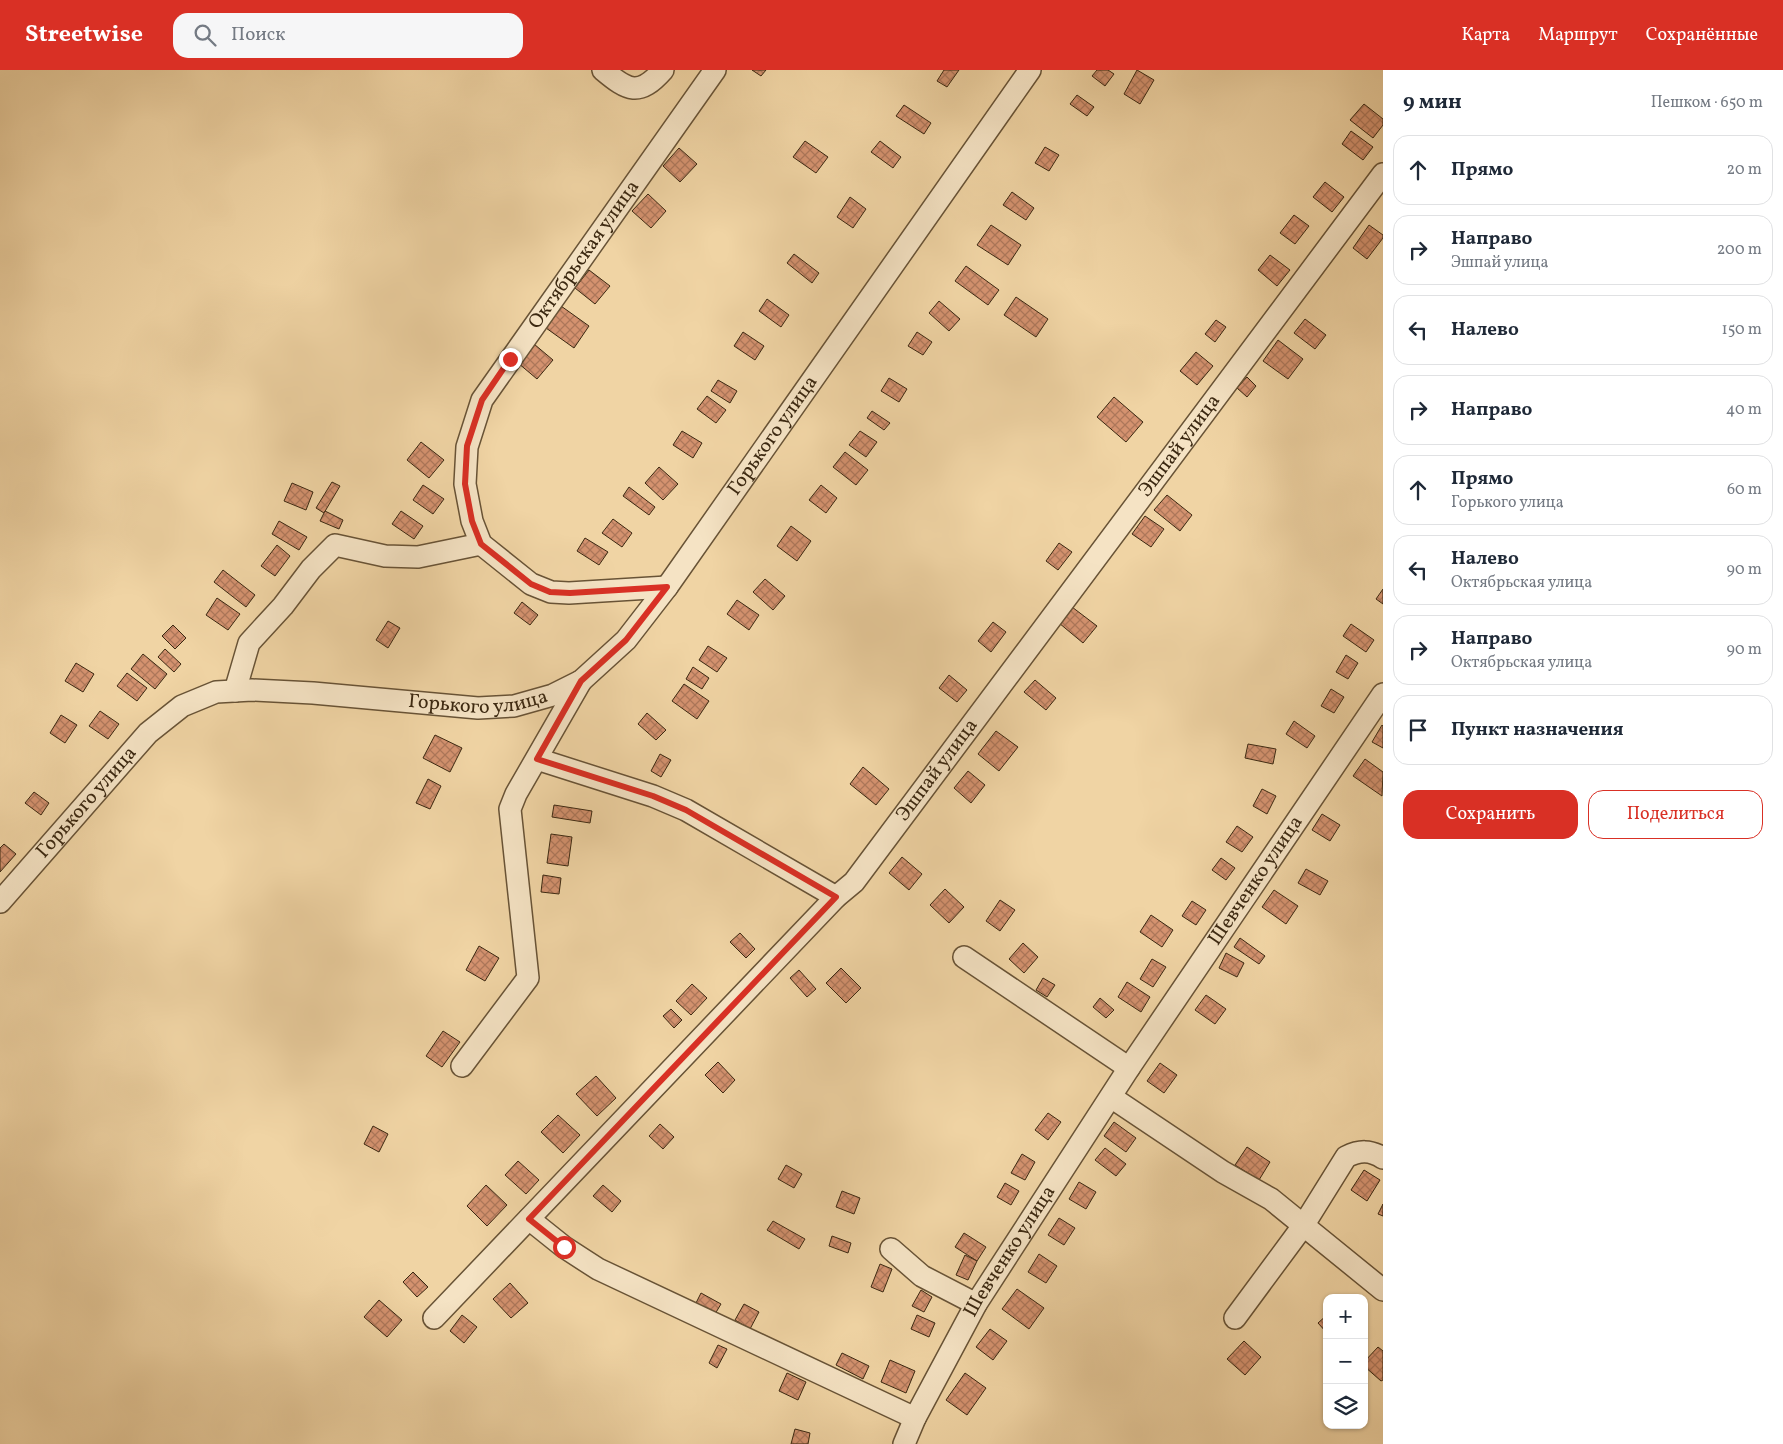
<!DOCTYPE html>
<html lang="ru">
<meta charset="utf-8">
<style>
body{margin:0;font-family:Vollkorn,serif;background:#f6f6f7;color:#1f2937}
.controls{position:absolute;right:15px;bottom:15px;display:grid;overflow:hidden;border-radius:10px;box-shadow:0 1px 4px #0004}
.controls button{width:45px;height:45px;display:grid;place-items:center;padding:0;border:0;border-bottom:1px solid #e0e1e3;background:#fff;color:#1f2937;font:25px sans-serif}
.stop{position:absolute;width:15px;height:15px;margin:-11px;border:4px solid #d93025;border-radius:50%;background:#fff}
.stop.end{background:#d93025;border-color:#fff;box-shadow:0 1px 5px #0008}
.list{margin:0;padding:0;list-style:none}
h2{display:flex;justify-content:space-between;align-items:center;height:65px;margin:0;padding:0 20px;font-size:21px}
h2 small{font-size:16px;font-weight:400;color:#747a83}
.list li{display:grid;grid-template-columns:32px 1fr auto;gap:15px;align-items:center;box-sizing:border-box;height:70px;margin:0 10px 10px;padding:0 10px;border:1px solid #e0e1e3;border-radius:15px}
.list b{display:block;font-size:19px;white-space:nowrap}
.list p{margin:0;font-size:16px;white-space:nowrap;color:#747a83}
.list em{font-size:16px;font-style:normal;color:#747a83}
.actions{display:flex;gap:10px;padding:15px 20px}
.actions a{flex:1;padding:11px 0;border:1px solid #d93025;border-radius:15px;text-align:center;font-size:18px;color:#d93025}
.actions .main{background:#d93025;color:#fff}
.icon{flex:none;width:28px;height:28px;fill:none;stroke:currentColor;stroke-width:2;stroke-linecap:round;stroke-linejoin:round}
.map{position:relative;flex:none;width:1383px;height:1374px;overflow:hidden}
header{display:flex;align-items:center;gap:30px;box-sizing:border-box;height:70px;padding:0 25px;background:#d93025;color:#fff}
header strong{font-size:24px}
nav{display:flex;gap:28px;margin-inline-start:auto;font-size:18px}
.search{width:350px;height:45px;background:#f6f6f7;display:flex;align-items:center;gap:12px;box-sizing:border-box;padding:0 18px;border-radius:15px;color:#747a83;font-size:19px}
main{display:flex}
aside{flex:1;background:#fff}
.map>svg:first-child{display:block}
</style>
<header>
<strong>Streetwise</strong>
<div class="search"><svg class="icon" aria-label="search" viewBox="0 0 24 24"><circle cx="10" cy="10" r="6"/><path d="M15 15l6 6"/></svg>Поиск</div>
<nav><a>Карта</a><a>Маршрут</a><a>Сохранённые</a></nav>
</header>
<main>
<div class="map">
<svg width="1383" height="1374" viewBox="0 0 1383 1374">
<defs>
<pattern id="building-cross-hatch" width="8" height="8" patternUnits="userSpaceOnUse" patternTransform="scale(1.25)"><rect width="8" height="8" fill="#d4926f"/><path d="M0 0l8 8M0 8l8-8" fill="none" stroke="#ad775a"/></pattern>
</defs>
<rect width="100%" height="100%" fill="#f0d4a4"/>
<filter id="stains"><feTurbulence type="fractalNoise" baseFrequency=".004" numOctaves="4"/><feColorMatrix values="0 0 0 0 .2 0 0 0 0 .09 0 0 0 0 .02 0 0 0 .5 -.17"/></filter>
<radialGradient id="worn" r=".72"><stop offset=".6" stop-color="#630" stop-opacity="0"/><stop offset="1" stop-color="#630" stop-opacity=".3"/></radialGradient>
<g fill="url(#building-cross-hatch)" stroke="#3b2811">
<polygon points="752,0 766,0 761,6"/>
<polygon points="944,0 959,0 947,17 937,11"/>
<polygon points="1097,0 1108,0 1114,4 1105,16 1092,6"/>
<polygon points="1137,0 1154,10 1140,34 1124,24"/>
<polygon points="1077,25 1094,37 1087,46 1070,34"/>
<polygon points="1364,34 1383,49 1383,55 1373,68 1350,50"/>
<polygon points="904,35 931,53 924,64 896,46"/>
<polygon points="1351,61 1373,77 1363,90 1342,74"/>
<polygon points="805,71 828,87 816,103 793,87"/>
<polygon points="880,71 901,87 893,98 871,82"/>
<polygon points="1045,77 1059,85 1049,101 1035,93"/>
<polygon points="679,78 697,94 680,112 663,96"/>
<polygon points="1325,112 1344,127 1332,142 1313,127"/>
<polygon points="1012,122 1034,138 1026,150 1003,135"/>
<polygon points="648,124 666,141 651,158 632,141"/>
<polygon points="850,127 866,139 853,158 837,147"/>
<polygon points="1294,145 1309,156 1295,174 1280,163"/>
<polygon points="991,155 1021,175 1008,195 977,175"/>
<polygon points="1369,155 1383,165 1383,168 1367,189 1353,178"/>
<polygon points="794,184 819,203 812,213 787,193"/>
<polygon points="1270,185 1290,200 1277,216 1258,200"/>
<polygon points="966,196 999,220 988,235 955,211"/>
<polygon points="589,200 610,216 595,234 575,218"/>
<polygon points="1016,227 1048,249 1036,267 1004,245"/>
<polygon points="767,229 789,245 781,257 759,241"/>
<polygon points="939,231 960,249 949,261 929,243"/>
<polygon points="561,236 589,256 574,278 546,258"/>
<polygon points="1305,249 1326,265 1315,279 1294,263"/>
<polygon points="1216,250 1226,257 1215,272 1205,264"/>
<polygon points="743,262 764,276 755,290 734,276"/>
<polygon points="917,262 932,272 923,285 908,276"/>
<polygon points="1278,270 1303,289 1288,309 1263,291"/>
<polygon points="534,274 553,290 537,309 518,293"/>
<polygon points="1196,282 1213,296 1197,315 1180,301"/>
<polygon points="1247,307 1256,316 1247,327 1237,318"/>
<polygon points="889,308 907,319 899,332 881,321"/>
<polygon points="718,310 737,321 730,333 711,321"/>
<polygon points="707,326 726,340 716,353 697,339"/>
<polygon points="1114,327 1143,352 1126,372 1097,347"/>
<polygon points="872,341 890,353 884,360 867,348"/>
<polygon points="682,361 702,373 693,388 673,375"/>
<polygon points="860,361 877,372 866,387 849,375"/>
<polygon points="421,372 444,390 429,408 407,390"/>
<polygon points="845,382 868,400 856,415 833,397"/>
<polygon points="659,397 678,414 663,430 645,413"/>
<polygon points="332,412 340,416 324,443 316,438"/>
<polygon points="292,413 313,422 306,440 284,431"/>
<polygon points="423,415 444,429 433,444 413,430"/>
<polygon points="821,415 837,428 826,443 809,430"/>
<polygon points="629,417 655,437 649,445 623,426"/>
<polygon points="1167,425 1192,445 1180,461 1154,440"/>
<polygon points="325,441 343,450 339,459 320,451"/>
<polygon points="401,441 423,456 414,469 392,454"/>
<polygon points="1145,446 1164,459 1151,477 1132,464"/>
<polygon points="613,449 632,463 622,477 602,463"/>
<polygon points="279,451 307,467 299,480 272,464"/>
<polygon points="791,456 811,471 797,491 777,476"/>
<polygon points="585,468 608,482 599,495 577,481"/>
<polygon points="1059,473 1072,482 1058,500 1046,491"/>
<polygon points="277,475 290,486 275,506 261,496"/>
<polygon points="223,500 255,525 246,537 214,512"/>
<polygon points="765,509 785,526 773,540 753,522"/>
<polygon points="1383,519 1383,534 1376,529"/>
<polygon points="217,528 240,544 228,560 206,545"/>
<polygon points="737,530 759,545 749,560 727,544"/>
<polygon points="522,532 538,545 530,555 514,543"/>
<polygon points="1072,537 1097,556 1083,573 1059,553"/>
<polygon points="388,551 400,558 388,578 376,570"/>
<polygon points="993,552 1006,562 991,582 978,571"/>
<polygon points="1351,554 1374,570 1366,582 1343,566"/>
<polygon points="173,555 186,568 175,579 162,566"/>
<polygon points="708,576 727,588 717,602 699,590"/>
<polygon points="165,579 181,594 174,602 158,587"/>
<polygon points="143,584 167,604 155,619 131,599"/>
<polygon points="1346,585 1358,593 1348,609 1336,602"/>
<polygon points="76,593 94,604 83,622 65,611"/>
<polygon points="693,597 709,608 702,619 686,609"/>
<polygon points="127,603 147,618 137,631 117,616"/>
<polygon points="949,605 967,620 957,632 939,618"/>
<polygon points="1035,610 1056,628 1046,640 1024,622"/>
<polygon points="684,614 709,631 697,649 672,631"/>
<polygon points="1331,619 1344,627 1334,643 1321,636"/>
<polygon points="100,641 119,654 108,669 89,656"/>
<polygon points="647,643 666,660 656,670 638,654"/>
<polygon points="61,645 77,655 65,673 50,663"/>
<polygon points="1294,651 1315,666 1307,678 1286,664"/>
<polygon points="1382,655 1383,656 1383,678 1372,672"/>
<polygon points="996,661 1018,677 999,701 978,684"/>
<polygon points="435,665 462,678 450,702 423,688"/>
<polygon points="1248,674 1276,679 1273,694 1245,688"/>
<polygon points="660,684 671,690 661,707 651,701"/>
<polygon points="1365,689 1383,702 1382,726 1353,706"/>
<polygon points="863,697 889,719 876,735 850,714"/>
<polygon points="968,701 985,715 971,733 954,718"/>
<polygon points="428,709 441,716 430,739 416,733"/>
<polygon points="1262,719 1276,726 1267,744 1253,736"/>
<polygon points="34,722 49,733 41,745 25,733"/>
<polygon points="554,735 592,741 590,753 552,747"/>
<polygon points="1322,744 1340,755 1330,771 1312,760"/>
<polygon points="1237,756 1253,767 1242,782 1226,772"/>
<polygon points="551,764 572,767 568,796 547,793"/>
<polygon points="4,774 16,784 0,802 0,778"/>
<polygon points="902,787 922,804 909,820 889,803"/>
<polygon points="1221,788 1235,798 1226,810 1212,800"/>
<polygon points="1306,799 1328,811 1320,825 1298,813"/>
<polygon points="543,805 561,808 559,824 541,822"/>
<polygon points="945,819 964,837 949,853 930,835"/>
<polygon points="1274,820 1298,836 1286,854 1262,837"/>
<polygon points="1000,830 1015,840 1000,861 986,851"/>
<polygon points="1192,831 1206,840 1196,855 1182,846"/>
<polygon points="1151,845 1173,860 1162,877 1140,862"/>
<polygon points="740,863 755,879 746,888 730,872"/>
<polygon points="1240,868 1265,886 1259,894 1234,877"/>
<polygon points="1023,873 1038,887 1024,903 1009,889"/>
<polygon points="479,876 499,888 485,911 466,900"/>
<polygon points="1226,883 1244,893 1237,907 1219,898"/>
<polygon points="1152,889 1166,897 1153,917 1140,909"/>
<polygon points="841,898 861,918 846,933 826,913"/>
<polygon points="799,900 816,919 807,927 790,908"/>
<polygon points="1043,908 1055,915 1047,927 1036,920"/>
<polygon points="1127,912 1150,927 1141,942 1118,927"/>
<polygon points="692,914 707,928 691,945 676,931"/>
<polygon points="1206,925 1226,939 1215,954 1195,940"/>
<polygon points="1100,928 1114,940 1106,948 1093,937"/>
<polygon points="671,939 682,950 674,958 663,946"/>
<polygon points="443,961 460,972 442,997 426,986"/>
<polygon points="718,992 735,1010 723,1023 705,1005"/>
<polygon points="1160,993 1177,1005 1164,1023 1147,1011"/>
<polygon points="596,1006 616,1028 597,1046 576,1024"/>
<polygon points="1048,1043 1061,1052 1048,1070 1035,1060"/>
<polygon points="558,1045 580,1065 563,1083 541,1062"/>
<polygon points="1114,1052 1136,1068 1126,1082 1104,1066"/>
<polygon points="660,1054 674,1067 663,1079 649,1066"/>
<polygon points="373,1056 388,1064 379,1082 364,1074"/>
<polygon points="1247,1077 1270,1092 1259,1110 1235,1095"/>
<polygon points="1105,1078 1126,1094 1116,1106 1095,1090"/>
<polygon points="1022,1084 1035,1092 1025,1110 1011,1103"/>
<polygon points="518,1091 539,1110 526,1124 505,1105"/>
<polygon points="786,1095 802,1104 794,1118 778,1109"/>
<polygon points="1364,1100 1380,1110 1367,1131 1351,1120"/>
<polygon points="1079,1112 1096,1122 1086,1139 1069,1129"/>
<polygon points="1005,1113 1019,1121 1011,1135 997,1127"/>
<polygon points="486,1115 507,1135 487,1156 467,1136"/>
<polygon points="603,1115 621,1131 612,1142 593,1126"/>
<polygon points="842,1121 860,1128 854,1144 836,1137"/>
<polygon points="1383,1134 1383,1146 1378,1144"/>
<polygon points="1059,1148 1075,1158 1064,1175 1048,1165"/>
<polygon points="773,1151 805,1169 799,1179 767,1160"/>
<polygon points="964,1163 986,1177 977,1191 955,1177"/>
<polygon points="832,1166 851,1173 848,1183 829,1176"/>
<polygon points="1039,1184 1057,1196 1046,1213 1028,1202"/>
<polygon points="965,1185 977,1191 968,1210 956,1205"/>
<polygon points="880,1194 892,1199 883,1222 871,1217"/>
<polygon points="413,1202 428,1217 417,1227 403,1212"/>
<polygon points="510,1213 528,1233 511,1248 493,1229"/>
<polygon points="1017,1219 1044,1238 1029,1259 1002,1239"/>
<polygon points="921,1220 932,1227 924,1242 912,1236"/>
<polygon points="701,1223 721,1234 715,1244 696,1233"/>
<polygon points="379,1230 402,1250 387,1267 364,1247"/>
<polygon points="744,1234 759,1242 750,1259 735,1250"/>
<polygon points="462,1245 477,1257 464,1273 450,1261"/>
<polygon points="917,1245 935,1253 929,1267 911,1259"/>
<polygon points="1327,1245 1327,1263 1318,1253"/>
<polygon points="990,1259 1007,1271 993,1290 976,1277"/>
<polygon points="1244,1271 1261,1287 1245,1305 1227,1289"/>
<polygon points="718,1275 727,1279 717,1298 709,1293"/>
<polygon points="1378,1277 1383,1281 1383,1310 1381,1311 1364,1296 1364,1292"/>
<polygon points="842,1283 869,1296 863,1309 836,1295"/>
<polygon points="890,1290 915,1301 906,1323 881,1312"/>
<polygon points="787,1303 806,1312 798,1330 779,1321"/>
<polygon points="965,1303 986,1318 967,1345 946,1330"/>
<polygon points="795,1359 810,1363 808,1374 791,1374"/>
</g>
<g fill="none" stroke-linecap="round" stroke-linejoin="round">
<defs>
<g id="minor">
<path d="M603,0c25,21 36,27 60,0"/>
<path id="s1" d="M667,517l-98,6 -18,-1 -20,-8 -50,-40 -9,-23 -7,-37 2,-37 15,-47 233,-330"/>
<polyline points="235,621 249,573 283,536 311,499 335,475 385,486 418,487 481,474"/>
<polyline points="537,689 653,726 686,740 836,827"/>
<path id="s2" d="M0,832l148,-169 34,-27 34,-14 36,-2 61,3 165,15 36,-2 39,-11 28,-14 45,-41 41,-53 363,-517"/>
<polyline points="964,887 1129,998"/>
<polyline points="462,996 528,908 510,739 516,724 581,611"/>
<polyline points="1111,1027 1223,1102 1271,1129 1383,1220"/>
<polyline points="529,1149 564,1177 598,1199 915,1348"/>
<polyline points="891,1179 922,1206 976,1234"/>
<path id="s3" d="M434,1248l402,-421 18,-15 529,-708"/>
<path d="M1235,1248l68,-92 43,-69c14,-7 24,-7 37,1"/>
<path id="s4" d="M904,1374l11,-26 61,-114 153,-236 254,-374"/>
</g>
</defs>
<use href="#minor" stroke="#685336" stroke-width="24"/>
<use href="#minor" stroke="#f5e3c4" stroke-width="21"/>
</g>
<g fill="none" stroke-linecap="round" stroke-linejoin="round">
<polyline stroke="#d93025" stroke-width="6" points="510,289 482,330 467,376 465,414 472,451 481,474 531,514 550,522 570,523 667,517 626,570 581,611 537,689 653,726 686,740 836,827 529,1149 564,1177"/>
</g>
<g text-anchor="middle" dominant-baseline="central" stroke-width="4.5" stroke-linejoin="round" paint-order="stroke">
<g font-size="20" fill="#3b2811" stroke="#f5e3c4">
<text stroke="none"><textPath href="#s1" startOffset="528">Октябрьская улица</textPath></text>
<text stroke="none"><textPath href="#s2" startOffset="988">Горького улица</textPath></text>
<text stroke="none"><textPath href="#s3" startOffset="1150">Эшпай улица</textPath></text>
<text stroke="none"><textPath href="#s2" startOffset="568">Горького улица</textPath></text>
<text stroke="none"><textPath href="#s3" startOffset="745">Эшпай улица</textPath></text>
<text stroke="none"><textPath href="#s2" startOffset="132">Горького улица</textPath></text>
<text stroke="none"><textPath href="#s4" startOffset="665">Шевченко улица</textPath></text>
<text stroke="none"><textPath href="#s4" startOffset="220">Шевченко улица</textPath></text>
</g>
</g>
<rect width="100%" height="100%" filter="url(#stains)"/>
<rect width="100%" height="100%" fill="url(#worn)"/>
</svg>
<div class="controls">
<button>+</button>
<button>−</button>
<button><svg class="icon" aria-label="layers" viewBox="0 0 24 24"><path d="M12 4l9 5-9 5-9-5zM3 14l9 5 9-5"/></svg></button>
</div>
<div class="stop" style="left:564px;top:1177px"></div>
<div class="stop end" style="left:510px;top:289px"></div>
</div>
<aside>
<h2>9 мин<small>Пешком · 650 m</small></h2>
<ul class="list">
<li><svg class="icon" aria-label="ahead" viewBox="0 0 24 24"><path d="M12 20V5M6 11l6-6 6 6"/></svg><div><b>Прямо</b></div><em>20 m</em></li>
<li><svg class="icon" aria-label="right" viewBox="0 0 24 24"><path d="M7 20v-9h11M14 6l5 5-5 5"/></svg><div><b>Направо</b><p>Эшпай улица</p></div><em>200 m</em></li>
<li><svg class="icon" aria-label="left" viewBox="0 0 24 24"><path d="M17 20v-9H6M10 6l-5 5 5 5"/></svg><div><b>Налево</b></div><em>150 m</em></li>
<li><svg class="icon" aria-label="right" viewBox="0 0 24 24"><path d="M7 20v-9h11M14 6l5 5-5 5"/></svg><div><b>Направо</b></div><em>40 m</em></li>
<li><svg class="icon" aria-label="ahead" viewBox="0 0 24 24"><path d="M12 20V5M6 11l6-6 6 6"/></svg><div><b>Прямо</b><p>Горького улица</p></div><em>60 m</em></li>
<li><svg class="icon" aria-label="left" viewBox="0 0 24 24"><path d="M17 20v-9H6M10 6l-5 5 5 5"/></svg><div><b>Налево</b><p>Октябрьская улица</p></div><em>90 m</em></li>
<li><svg class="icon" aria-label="right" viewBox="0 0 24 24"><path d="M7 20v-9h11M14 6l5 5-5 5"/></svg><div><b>Направо</b><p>Октябрьская улица</p></div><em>90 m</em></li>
<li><svg class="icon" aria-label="arrive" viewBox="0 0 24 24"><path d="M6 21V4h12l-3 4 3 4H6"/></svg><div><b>Пункт назначения</b></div></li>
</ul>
<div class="actions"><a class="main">Сохранить</a><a>Поделиться</a></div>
</aside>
</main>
